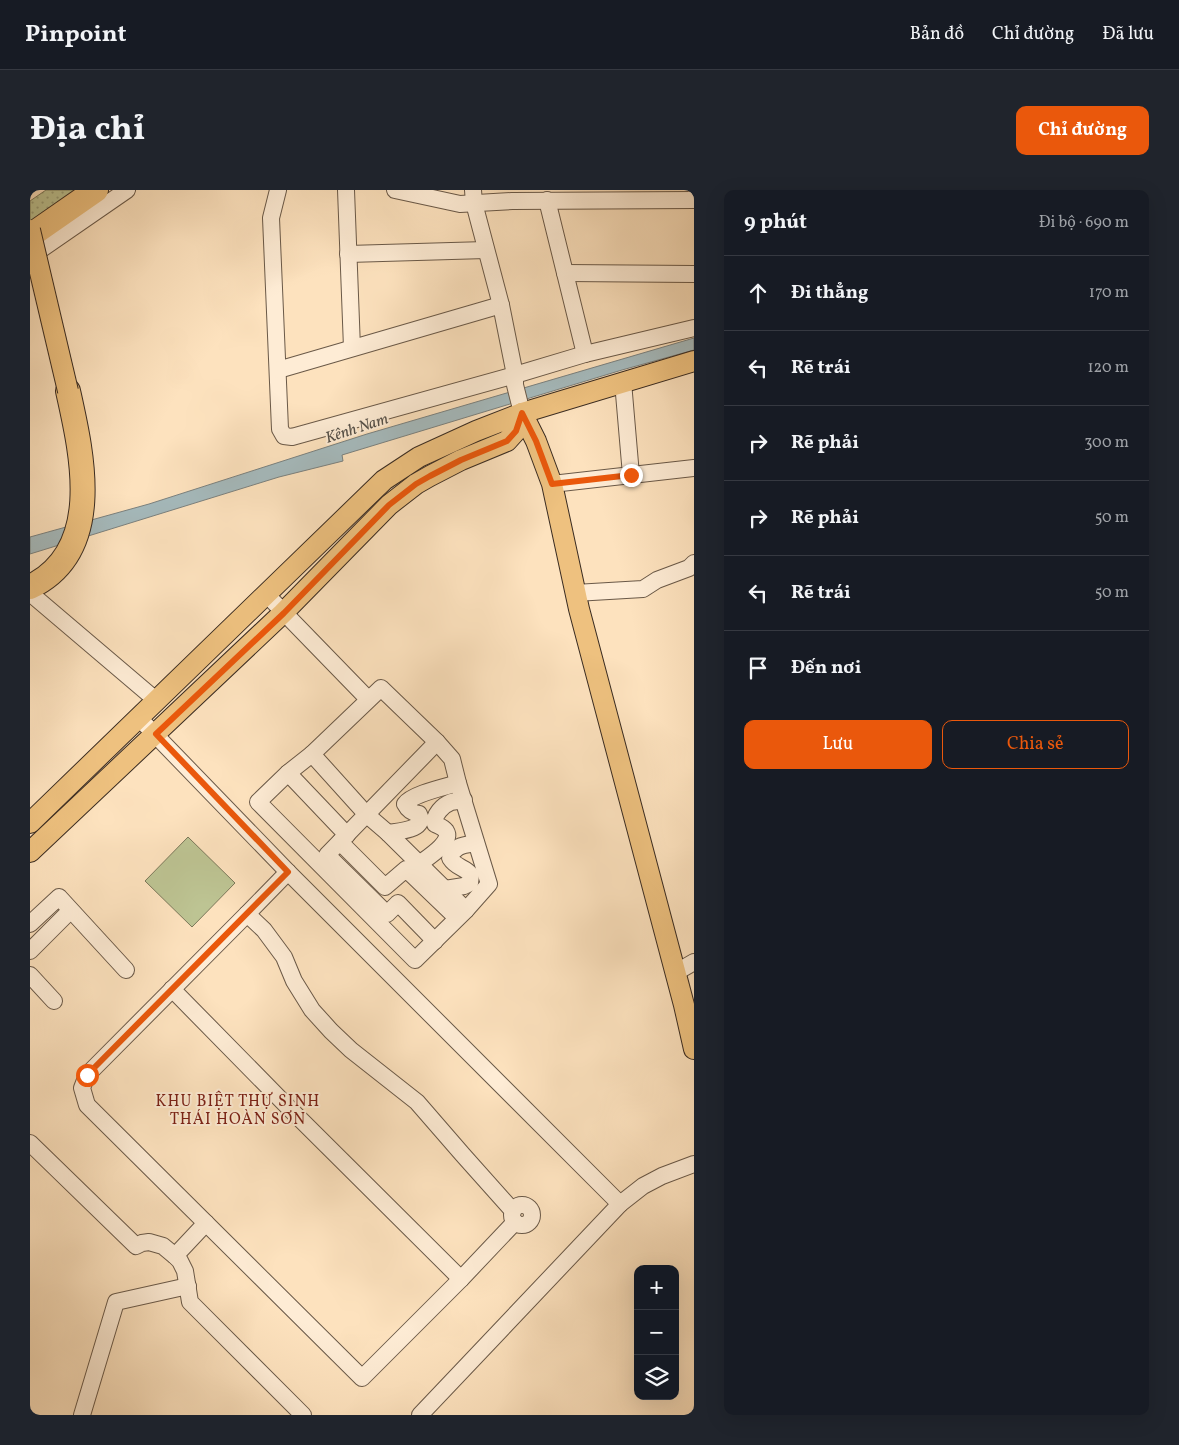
<!DOCTYPE html>
<html lang="vi">
<meta charset="utf-8">
<style>
body{margin:0;font-family:Vollkorn,serif;background:#20242c;color:#f1f3f6}
.controls{position:absolute;right:15px;bottom:15px;display:grid;overflow:hidden;border-radius:10px;box-shadow:0 5px 20px #0002}
.controls button{width:45px;height:45px;display:grid;place-items:center;padding:0;border:0;border-bottom:1px solid #363941;background:#171b24;color:#f1f3f6;font:25px sans-serif}
.stop{position:absolute;width:15px;height:15px;margin:-11px;border:4px solid #ea580c;border-radius:50%;background:#fff}
.stop.end{background:#ea580c;border-color:#fff;box-shadow:0 1px 5px #0008}
.list{margin:0;padding:0;list-style:none}
h2{display:flex;justify-content:space-between;align-items:center;height:65px;margin:0;padding:0 20px;font-size:21px}
h2 small{font-size:16px;font-weight:400;color:#9ea1a6}
.list li{display:grid;grid-template-columns:32px 1fr auto;gap:15px;align-items:center;box-sizing:border-box;height:75px;padding:0 20px;border-top:1px solid #363941}
.list b{display:block;font-size:19px;white-space:nowrap}
.list em{font-size:16px;font-style:normal;color:#9ea1a6}
.actions{display:flex;gap:10px;padding:15px 20px}
.actions a{flex:1;padding:11px 0;border:1px solid #ea580c;border-radius:10px;text-align:center;font-size:18px;color:#ea580c}
.actions .main{background:#ea580c;color:#fff}
.icon{flex:none;width:28px;height:28px;fill:none;stroke:currentColor;stroke-width:2;stroke-linecap:round;stroke-linejoin:round}
.map{position:relative;flex:none;width:664px;height:1225px;overflow:hidden;border-radius:10px}
header{display:flex;align-items:center;gap:30px;box-sizing:border-box;height:70px;padding:0 25px;background:#171b24;border-bottom:1px solid #363941}
header strong{font-size:24px}
nav{display:flex;gap:28px;margin-inline-start:auto;font-size:18px}
.intro{display:flex;align-items:center;justify-content:space-between;box-sizing:border-box;height:120px;padding:0 30px}
h1{margin:0;font-size:35px}
.button{padding:12px 22px;border-radius:10px;background:#ea580c;color:#fff;font-size:18px;font-weight:700}
main{display:flex;gap:30px;padding:0 30px}
aside{flex:1;background:#171b24;border-radius:10px;box-shadow:0 5px 20px #0002}
.map>svg:first-child{display:block}
</style>
<header>
<strong>Pinpoint</strong>
<nav><a>Bản đồ</a><a>Chỉ đường</a><a>Đã lưu</a></nav>
</header>
<div class="intro"><h1>Địa chỉ</h1><a class="button">Chỉ đường</a></div>
<main>
<div class="map">
<svg width="664" height="1225" viewBox="0 0 664 1225">
<defs>
<pattern id="grass-dots" width="8" height="8" patternUnits="userSpaceOnUse" patternTransform="scale(1.25)"><rect width="8" height="8" fill="#bdc493"/><path d="M2 2h.1M6 6h.1" fill="none" stroke="#9b9f78" stroke-width="1.8" stroke-linecap="round"/></pattern>
</defs>
<rect width="100%" height="100%" fill="#fde2be"/>
<filter id="stains"><feTurbulence type="fractalNoise" baseFrequency=".004" numOctaves="4"/><feColorMatrix values="0 0 0 0 .2 0 0 0 0 .09 0 0 0 0 .02 0 0 0 .5 -.17"/></filter>
<radialGradient id="worn" r=".72"><stop offset=".6" stop-color="#630" stop-opacity="0"/><stop offset="1" stop-color="#630" stop-opacity=".3"/></radialGradient>
<polygon fill="url(#grass-dots)" stroke="#7b785a" points="16,0 47,0 0,33 0,11"/>
<polygon fill="#bdc493" stroke="#7b785a" points="158,647 205,693 162,737 115,691"/>
<polygon fill="#a5babd" stroke="#7a817f" points="664,148 664,160 592,180 312,265 313,271 249,287 0,364 0,347 119,314 337,244"/>
<g fill="none" stroke-linecap="round" stroke-linejoin="round">
<defs>
<g id="minor">
<polyline points="248,0 241,28 250,239 254,246 262,247 485,185 555,164 664,138"/>
<polyline points="316,0 322,158"/>
<polyline points="365,0 430,14 482,11 664,10"/>
<polyline points="443,0 444,13 471,115 485,185 485,195 492,223"/>
<polyline points="517,10 555,164"/>
<polyline points="318,64 456,60"/>
<polyline points="0,67 97,0"/>
<polyline points="535,83 664,84"/>
<polyline points="248,180 471,115"/>
<polyline points="593,192 601,285"/>
<polyline points="522,294 664,278"/>
<polyline points="0,403 127,511"/>
<polyline points="545,403 613,399 627,390 659,378 664,373"/>
<polyline points="236,404 338,509"/>
<polygon points="351,498 407,552 422,569 428,593 459,694 436,720 385,770 228,612 258,583 282,564"/>
<polyline points="109,528 258,682 590,1014 390,1225"/>
<polyline points="282,564 337,625 358,643 436,720"/>
<polyline points="258,583 317,645"/>
<path d="M358,643c11,-2 39,-3 31,-19 -7,-1 -11,-4 -14,-10 7,-10 40,-17 53,-21"/>
<polyline points="310,652 355,697 376,679 427,728"/>
<path d="M389,674c8,-6 34,-22 27,-33 -3,-4 -7,-5 -11,-7 -2,-9 8,-19 16,-22 4,-1 9,-1 13,-2"/>
<path d="M415,699l19,-3 6,-3 1,-8c-7,-9 -14,-6 -21,-17 4,-13 15,-13 26,-15"/>
<polyline points="217,724 258,682"/>
<polyline points="0,734 29,707 96,780"/>
<polyline points="405,751 368,713 357,724 297,665 407,552"/>
<polyline points="0,761 40,721"/>
<polyline points="645,783 664,772"/>
<polyline points="0,785 24,811"/>
<polyline points="142,799 256,915 431,1089"/>
<polyline points="0,953 106,1056 112,1053 119,1052 133,1056 145,1066 150,1071 155,1081 160,1112 273,1225"/>
<polyline points="590,1014 613,996 632,986 664,974"/>
<circle cx="492" cy="1025" r="10"/>
<polyline points="483,1021 433,965 387,912 321,860 301,841 282,820 264,791 254,767 234,740 217,724 57,885 52,898 57,915 332,1188 431,1089 485,1032"/>
<polyline points="145,1066 176,1033"/>
<polyline points="52,1225 86,1112 158,1096"/>
</g>
<g id="major">
<polyline points="492,223 506,251 522,294 549,419 654,815 664,859"/>
<polyline points="0,633 354,290 389,267 446,241 492,223 664,171"/>
<polyline points="0,662 253,423 359,315 386,294 400,286 431,270 477,251 486,241 492,223"/>
</g>
<g id="highway">
<polyline points="0,46 66,0"/>
<path d="M0,397c75,-36 52,-133 38,-196"/>
</g>
</defs>
<use href="#minor" stroke="#6a5948" stroke-width="18"/>
<use href="#major" stroke="#392b21" stroke-width="22"/>
<use href="#highway" stroke="#392b21" stroke-width="26"/>
<use href="#minor" stroke="#feecd5" stroke-width="16"/>
<use href="#major" stroke="#eec17f" stroke-width="20"/>
<use href="#highway" stroke="#eec17f" stroke-width="24"/>
<defs>
<polyline id="major-bridge" points="0,40 38,201"/>
</defs>
<use href="#major-bridge" stroke="#392b21" stroke-width="22" stroke-linecap="butt"/>
<use href="#major-bridge" stroke="#eec17f" stroke-width="20"/>
</g>
<g fill="none" stroke-linecap="round" stroke-linejoin="round">
<polyline stroke="#ea580c" stroke-width="6" points="57,885 258,682 126,544 254,423 359,315 386,294 400,286 431,270 477,251 486,241 492,223 506,251 522,294 601,285"/>
</g>
<g text-anchor="middle" dominant-baseline="central" stroke-width="4" stroke-linejoin="round" paint-order="stroke">
<g font-size="16" font-style="italic" fill="#544f48" stroke="#feecd5">
<text transform="translate(327 239) rotate(-18)">Kênh Nam</text>
</g>
<g font-size="16" letter-spacing="1" fill="#7a1f14" stroke="#feecd5">
<text x="208" y="912">KHU BIỆT THỰ SINH<tspan x="208" dy="18">THÁI HOÀN SƠN</tspan></text>
</g>
</g>
<rect width="100%" height="100%" filter="url(#stains)"/>
<rect width="100%" height="100%" fill="url(#worn)"/>
</svg>
<div class="controls">
<button>+</button>
<button>−</button>
<button><svg class="icon" aria-label="layers" viewBox="0 0 24 24"><path d="M12 4l9 5-9 5-9-5zM3 14l9 5 9-5"/></svg></button>
</div>
<div class="stop" style="left:57px;top:885px"></div>
<div class="stop end" style="left:601px;top:285px"></div>
</div>
<aside>
<h2>9 phút<small>Đi bộ · 690 m</small></h2>
<ul class="list">
<li><svg class="icon" aria-label="ahead" viewBox="0 0 24 24"><path d="M12 20V5M6 11l6-6 6 6"/></svg><div><b>Đi thẳng</b></div><em>170 m</em></li>
<li><svg class="icon" aria-label="left" viewBox="0 0 24 24"><path d="M17 20v-9H6M10 6l-5 5 5 5"/></svg><div><b>Rẽ trái</b></div><em>120 m</em></li>
<li><svg class="icon" aria-label="right" viewBox="0 0 24 24"><path d="M7 20v-9h11M14 6l5 5-5 5"/></svg><div><b>Rẽ phải</b></div><em>300 m</em></li>
<li><svg class="icon" aria-label="right" viewBox="0 0 24 24"><path d="M7 20v-9h11M14 6l5 5-5 5"/></svg><div><b>Rẽ phải</b></div><em>50 m</em></li>
<li><svg class="icon" aria-label="left" viewBox="0 0 24 24"><path d="M17 20v-9H6M10 6l-5 5 5 5"/></svg><div><b>Rẽ trái</b></div><em>50 m</em></li>
<li><svg class="icon" aria-label="arrive" viewBox="0 0 24 24"><path d="M6 21V4h12l-3 4 3 4H6"/></svg><div><b>Đến nơi</b></div></li>
</ul>
<div class="actions"><a class="main">Lưu</a><a>Chia sẻ</a></div>
</aside>
</main>
